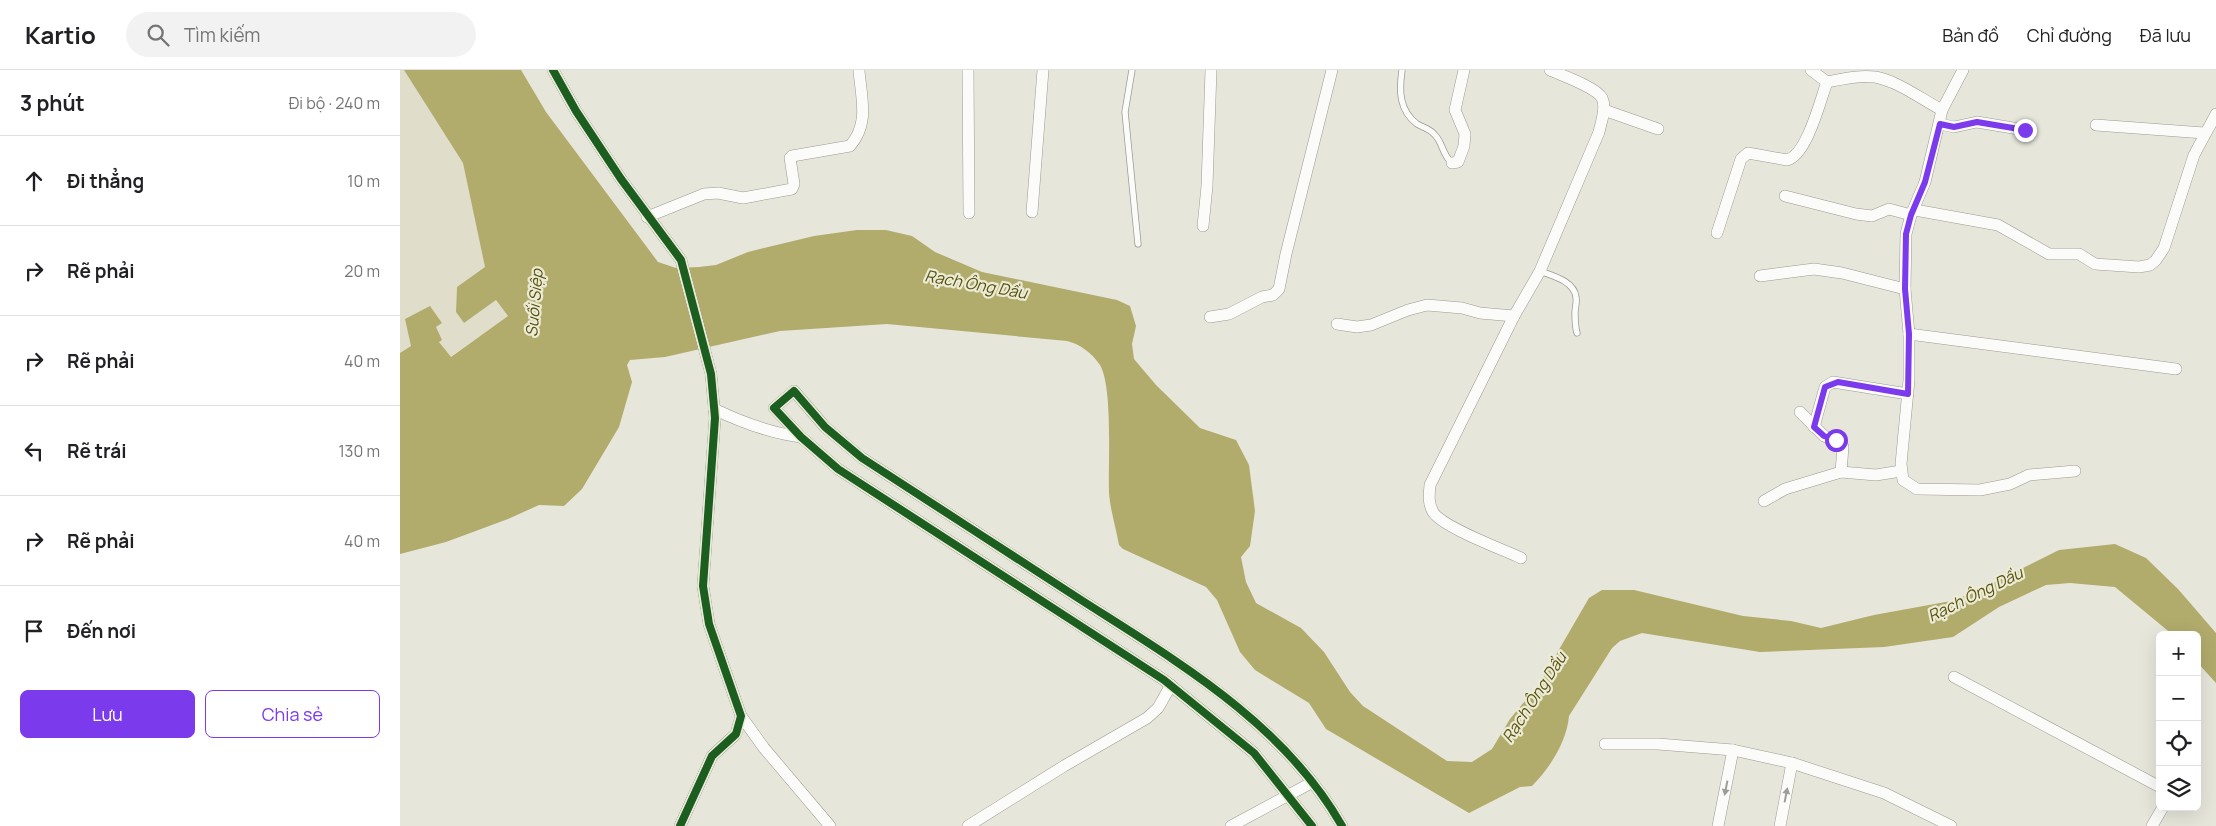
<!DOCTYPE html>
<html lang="vi">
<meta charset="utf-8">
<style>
body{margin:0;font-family:Manrope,sans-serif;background:#f2f2f2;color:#202124}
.controls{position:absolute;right:15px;bottom:15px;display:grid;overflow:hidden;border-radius:8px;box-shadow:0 5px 20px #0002}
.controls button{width:45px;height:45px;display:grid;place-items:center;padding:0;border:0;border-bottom:1px solid #e0e0e0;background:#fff;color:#202124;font:25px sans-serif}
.stop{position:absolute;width:15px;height:15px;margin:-11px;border:4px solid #7c3aed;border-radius:50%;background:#fff}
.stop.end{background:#7c3aed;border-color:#fff;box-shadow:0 1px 5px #0008}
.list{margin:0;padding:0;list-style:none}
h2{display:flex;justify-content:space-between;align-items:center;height:65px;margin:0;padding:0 20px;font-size:21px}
h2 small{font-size:16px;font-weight:400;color:#757577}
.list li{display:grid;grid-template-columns:32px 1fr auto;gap:15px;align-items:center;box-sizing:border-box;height:90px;padding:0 20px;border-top:1px solid #e0e0e0}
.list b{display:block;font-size:19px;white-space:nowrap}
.list em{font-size:16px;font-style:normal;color:#757577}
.actions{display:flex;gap:10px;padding:15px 20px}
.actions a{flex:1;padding:11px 0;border:1px solid #7c3aed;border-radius:8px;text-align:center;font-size:18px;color:#7c3aed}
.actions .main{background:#7c3aed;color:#fff}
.icon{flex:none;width:28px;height:28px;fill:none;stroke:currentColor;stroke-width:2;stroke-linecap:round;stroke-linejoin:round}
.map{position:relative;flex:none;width:1816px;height:756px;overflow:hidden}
header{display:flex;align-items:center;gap:30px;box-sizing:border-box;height:70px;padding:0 25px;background:#fff;border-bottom:1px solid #e0e0e0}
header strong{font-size:24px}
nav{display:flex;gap:28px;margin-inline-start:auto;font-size:18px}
.search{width:350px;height:45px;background:#f2f2f2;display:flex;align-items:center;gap:12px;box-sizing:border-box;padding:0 18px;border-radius:28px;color:#757577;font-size:19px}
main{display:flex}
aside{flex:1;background:#fff}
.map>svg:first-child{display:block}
</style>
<header>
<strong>Kartio</strong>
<div class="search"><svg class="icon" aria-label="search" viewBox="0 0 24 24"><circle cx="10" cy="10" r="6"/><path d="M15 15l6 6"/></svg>Tìm kiếm</div>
<nav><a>Bản đồ</a><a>Chỉ đường</a><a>Đã lưu</a></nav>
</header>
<main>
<aside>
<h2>3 phút<small>Đi bộ · 240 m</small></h2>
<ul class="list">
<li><svg class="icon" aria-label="ahead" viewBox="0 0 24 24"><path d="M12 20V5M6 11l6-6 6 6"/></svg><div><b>Đi thẳng</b></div><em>10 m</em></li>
<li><svg class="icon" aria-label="right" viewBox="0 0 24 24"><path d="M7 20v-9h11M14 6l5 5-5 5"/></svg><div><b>Rẽ phải</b></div><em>20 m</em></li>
<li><svg class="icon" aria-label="right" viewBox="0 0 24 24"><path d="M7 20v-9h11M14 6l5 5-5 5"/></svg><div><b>Rẽ phải</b></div><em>40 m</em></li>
<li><svg class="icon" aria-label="left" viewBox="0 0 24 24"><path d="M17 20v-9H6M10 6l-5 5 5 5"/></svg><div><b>Rẽ trái</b></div><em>130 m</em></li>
<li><svg class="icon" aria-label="right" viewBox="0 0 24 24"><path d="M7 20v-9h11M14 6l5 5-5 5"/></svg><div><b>Rẽ phải</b></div><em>40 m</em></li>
<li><svg class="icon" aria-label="arrive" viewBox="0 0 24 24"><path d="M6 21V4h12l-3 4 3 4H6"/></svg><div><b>Đến nơi</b></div></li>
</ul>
<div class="actions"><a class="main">Lưu</a><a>Chia sẻ</a></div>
</aside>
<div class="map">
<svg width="1816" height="756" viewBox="0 0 1816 756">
<rect width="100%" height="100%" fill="#e7e6db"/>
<polygon fill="#e0decb" points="0,0 4,0 63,93 85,197 57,217 56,242 64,253 96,230 108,246 50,287 39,271 42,270 36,257 42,253 30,236 11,276 0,283"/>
<path fill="#b1ab6c" d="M4,0h117l25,42 112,150 18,6 23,-1 17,-2 32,-13 66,-16 43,-6h29l26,6 23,16 47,20 135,28 13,6 6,20 -4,18 2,15 22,26 44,43 36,12 13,25 6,46 -5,35 -9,11 5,25 10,21 45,25 23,24 26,40 13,14 84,55 25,1 20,-13 18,-30 29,-35 50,-86 13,-8h32l109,26 48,5 30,7 53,-13 77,-14 22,-8 86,-43 56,-6 31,14 32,31 38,44v50l-19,-21v-27h-24l-58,-48 -45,-4 -24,2 -47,22 -46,30 -69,10 -124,5 -118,-19 -22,8 -8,7 -43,68c-2,25 -19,52 -37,70l-12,1 -51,26 -143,-84 -17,-26 -54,-33 -15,-18 -23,-52 -11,-13 -83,-38 -4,-4c-3,-17 -9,-36 -10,-53 -1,-28 4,-105 -9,-127 -8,-12 -20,-21 -33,-24l-180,-17 -107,7 -115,26 -35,3 -3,5 5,17 -13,45 -37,62 -18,17 -25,-1 -31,14 -62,23 -46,12v-201l11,-7 -6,-27 25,-13 12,17 -6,4 6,13 -3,2 12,15 57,-41 -12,-16 -32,23 -8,-11 1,-25 28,-20 -22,-104z"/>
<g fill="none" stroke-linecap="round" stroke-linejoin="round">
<defs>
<g id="lane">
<polyline points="732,0 725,42 738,174"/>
<path d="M1002,0c-3,21 -3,40 15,54 5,3 13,5 17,10 9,8 8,21 18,29"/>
<path d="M1140,201c13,5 34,10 36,26 1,5 -1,11 -1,16 0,7 0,13 2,20"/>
</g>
<g id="street">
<polyline points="153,0 176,41 221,109 281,190 311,304 315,348 303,516 309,554 341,646 336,664 312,686 280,756"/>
<polyline points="568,0 569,143"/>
<path d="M1411,0l16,12c16,-3 32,-7 48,-5 23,4 46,22 67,33"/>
<polyline points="1563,0 1542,40 1525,112 1511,145 1506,164 1505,219 1509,264 1509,310 1501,394 1503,410 1517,419 1580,420 1610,414 1629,405 1675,401"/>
<polyline points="1204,40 1258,59"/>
<polyline points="1540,54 1554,57 1577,52 1625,60"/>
<polyline points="1696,55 1804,63"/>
<polyline points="1052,93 1058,92 1064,76 1065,64 1055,40 1064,0"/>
<polyline points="1385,126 1456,144 1472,146 1489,139 1511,145"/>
<polyline points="1515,140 1598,155 1649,184 1679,184 1695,194 1739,197 1750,195 1756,190 1764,178 1794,85 1816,44"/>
<polyline points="632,142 643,0"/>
<path d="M247,147l57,-23 14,-1 25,5 49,-9 2,-5 -4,-26 2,-2 58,-10c20,-23 11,-48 9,-76"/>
<polyline points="803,156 807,116 811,0"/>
<path d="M1317,163l24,-74 7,-6 39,7c20,-5 33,-59 40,-78"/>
<polyline points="1360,206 1414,199 1442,203 1505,219"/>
<polyline points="810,247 829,244 862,227 873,225 879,219 886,184 932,0"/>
<polyline points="937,254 957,257 971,255 1008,240 1027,235 1062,238 1080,243 1114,246"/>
<polyline points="1509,264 1776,299"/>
<path d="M314,339c29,14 56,24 87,28"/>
<polyline points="1400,342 1424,366 1441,372 1443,377 1441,402"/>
<polyline points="1414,357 1425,317 1433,312 1508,324"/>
<polyline points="1364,431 1385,419 1441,402 1476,405 1501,401"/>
<path d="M1121,488c-19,-9 -79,-31 -88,-46 -5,-9 -4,-17 -3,-27l84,-169 26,-45 59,-139c2,-10 8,-24 3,-34 -6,-11 -41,-23 -52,-28"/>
<polyline points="1554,607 1760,717"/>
<polyline points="341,646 364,678 430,756"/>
<polyline points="1205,674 1258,674 1333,680 1392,693 1484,723 1551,756"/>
<polyline points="568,756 664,696 747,648 758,638 771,615"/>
<polyline points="831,756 911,713"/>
<path d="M912,756l-58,-73 -90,-73 -326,-211 -37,-32 -27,-29 20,-17 31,36 37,31c72,47 144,93 216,140 98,63 205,124 264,228"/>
<polyline points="1318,756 1333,680"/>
<polyline points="1380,756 1392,693"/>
<polyline points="1752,756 1763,737"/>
</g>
</defs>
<use href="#lane" stroke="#9b9a92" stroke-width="7"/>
<use href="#street" stroke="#9b9a92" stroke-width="12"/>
<use href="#lane" stroke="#fbfbfa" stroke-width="5.5"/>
<use href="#street" stroke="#fbfbfa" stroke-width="11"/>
<defs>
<g id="cycleway">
<polyline points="153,0 176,41 221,109 281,190 311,304 315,348 303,516 309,554 341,646 336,664 312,686 280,756"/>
<path d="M912,756l-58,-73 -90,-73 -326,-211 -37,-32 -27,-29 20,-17 31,36 37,31c72,47 144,93 216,140 98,63 205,124 264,228"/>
</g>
</defs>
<use href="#cycleway" stroke="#ecebd6" stroke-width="11"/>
<use href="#cycleway" stroke="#1b5e20" stroke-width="8"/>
</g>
<defs><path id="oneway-solid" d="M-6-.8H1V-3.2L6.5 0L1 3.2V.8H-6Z" transform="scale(1.25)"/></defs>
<g fill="#9d9d99">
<use href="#oneway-solid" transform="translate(1326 718) rotate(101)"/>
<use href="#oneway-solid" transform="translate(1386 725) rotate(-79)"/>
</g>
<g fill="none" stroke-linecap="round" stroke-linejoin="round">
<polyline stroke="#7c3aed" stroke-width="6" points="1436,370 1424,366 1414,357 1425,317 1438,312 1508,324 1509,264 1505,219 1506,164 1511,145 1525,112 1540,54 1554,57 1577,52 1625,60"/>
</g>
<g text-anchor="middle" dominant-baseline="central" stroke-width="4.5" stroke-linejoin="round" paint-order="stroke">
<g font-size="16" font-style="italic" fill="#57510f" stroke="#ecebd6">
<text transform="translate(576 214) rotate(10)">Rạch Ông Dầu</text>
<text transform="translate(134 233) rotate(-85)">Suối Siệp</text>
<text transform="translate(1575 524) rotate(-26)">Rạch Ông Dầu</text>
<text transform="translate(1134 627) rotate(-57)">Rạch Ông Dầu</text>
</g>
</g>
</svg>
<div class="controls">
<button>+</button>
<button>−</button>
<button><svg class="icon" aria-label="locate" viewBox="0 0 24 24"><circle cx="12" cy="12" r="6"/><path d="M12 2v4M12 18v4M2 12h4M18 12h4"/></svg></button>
<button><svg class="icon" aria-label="layers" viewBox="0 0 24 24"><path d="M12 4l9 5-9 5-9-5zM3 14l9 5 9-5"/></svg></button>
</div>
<div class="stop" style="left:1436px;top:370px"></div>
<div class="stop end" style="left:1625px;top:60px"></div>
</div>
</main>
